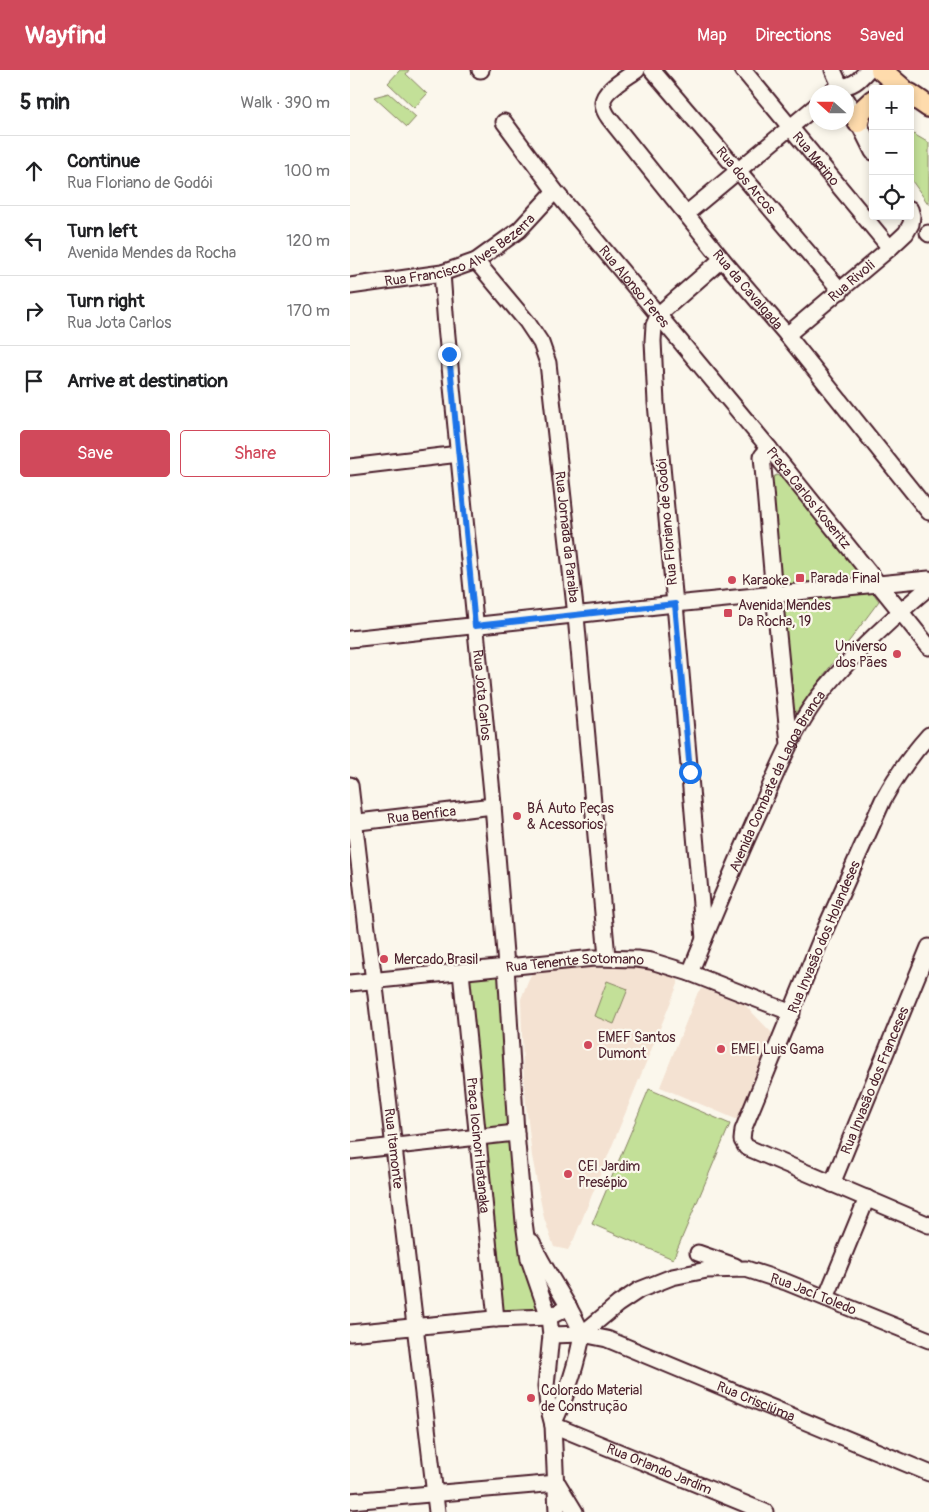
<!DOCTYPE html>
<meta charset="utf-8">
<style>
body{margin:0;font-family:Pangolin,sans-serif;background:#f2f2f2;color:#202124}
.controls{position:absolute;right:15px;top:15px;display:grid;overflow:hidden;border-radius:5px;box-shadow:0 2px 8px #0003}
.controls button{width:45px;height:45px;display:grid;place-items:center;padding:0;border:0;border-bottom:1px solid #e0e0e0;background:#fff;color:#202124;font:25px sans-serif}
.compass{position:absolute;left:459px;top:15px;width:45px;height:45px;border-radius:50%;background:#fff;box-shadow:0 2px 8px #0003;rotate:291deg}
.stop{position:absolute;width:15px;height:15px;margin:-11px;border:4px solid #1a73e8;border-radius:50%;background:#fff}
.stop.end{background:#1a73e8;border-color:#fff;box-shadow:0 1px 5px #0008}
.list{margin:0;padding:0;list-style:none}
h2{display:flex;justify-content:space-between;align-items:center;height:65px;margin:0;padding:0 20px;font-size:21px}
h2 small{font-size:16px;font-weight:400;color:#757577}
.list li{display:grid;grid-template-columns:32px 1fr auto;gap:15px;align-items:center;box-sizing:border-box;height:70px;padding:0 20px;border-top:1px solid #e0e0e0}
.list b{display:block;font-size:19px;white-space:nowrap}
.list p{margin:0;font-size:16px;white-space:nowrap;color:#757577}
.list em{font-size:16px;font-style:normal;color:#757577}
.actions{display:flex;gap:10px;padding:15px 20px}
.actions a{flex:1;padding:11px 0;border:1px solid #d1495b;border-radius:5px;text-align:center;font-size:18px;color:#d1495b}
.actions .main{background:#d1495b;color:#fff}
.icon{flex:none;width:28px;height:28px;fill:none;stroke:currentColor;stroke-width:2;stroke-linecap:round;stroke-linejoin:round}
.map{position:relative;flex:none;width:579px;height:1442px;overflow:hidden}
header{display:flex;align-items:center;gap:30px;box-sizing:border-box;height:70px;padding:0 25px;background:#d1495b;color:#fff}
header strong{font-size:24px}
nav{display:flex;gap:28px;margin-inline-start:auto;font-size:18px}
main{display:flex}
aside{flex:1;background:#fff}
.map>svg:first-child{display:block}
</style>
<header>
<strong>Wayfind</strong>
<nav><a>Map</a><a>Directions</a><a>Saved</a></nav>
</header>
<main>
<aside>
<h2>5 min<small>Walk · 390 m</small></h2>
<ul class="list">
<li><svg class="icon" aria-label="ahead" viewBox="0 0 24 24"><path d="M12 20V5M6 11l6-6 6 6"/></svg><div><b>Continue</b><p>Rua Floriano de Godói</p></div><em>100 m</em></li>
<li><svg class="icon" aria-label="left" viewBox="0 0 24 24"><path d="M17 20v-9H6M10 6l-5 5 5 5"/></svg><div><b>Turn left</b><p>Avenida Mendes da Rocha</p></div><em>120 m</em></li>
<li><svg class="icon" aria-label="right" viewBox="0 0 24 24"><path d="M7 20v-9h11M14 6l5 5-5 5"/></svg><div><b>Turn right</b><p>Rua Jota Carlos</p></div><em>170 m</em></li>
<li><svg class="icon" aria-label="arrive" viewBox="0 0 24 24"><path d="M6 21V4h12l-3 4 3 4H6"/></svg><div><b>Arrive at destination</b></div></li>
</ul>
<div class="actions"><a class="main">Save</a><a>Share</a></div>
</aside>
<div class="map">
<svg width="579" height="1442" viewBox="0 0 579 1442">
<rect width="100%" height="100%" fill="#fbf7ec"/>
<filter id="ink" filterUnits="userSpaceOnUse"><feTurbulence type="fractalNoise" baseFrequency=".02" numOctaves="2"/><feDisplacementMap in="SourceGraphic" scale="10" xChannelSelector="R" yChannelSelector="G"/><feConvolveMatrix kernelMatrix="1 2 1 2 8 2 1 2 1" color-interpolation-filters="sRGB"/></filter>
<g filter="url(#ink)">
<g fill="#f4e2d2">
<polygon points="239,898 294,898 322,904 328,907 328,914 224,1169 218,1180 204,1177 194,1148 189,1123 182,1086 176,1034 173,997 171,929 178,911 182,903"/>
<polygon points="351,919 354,919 394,934 423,964 388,1050 310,1017 348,922"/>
</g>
<g fill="#c3e098" stroke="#868062">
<polygon points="50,0 59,0 56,4 77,24 64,38 38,13"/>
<polygon points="39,23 66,47 57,57 24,27"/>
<polygon points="560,62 579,73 579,135 560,108"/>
<polygon points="427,405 436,411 475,457 529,531 444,645 427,494 421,412 423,407"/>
<polygon points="149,904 166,1156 173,1193 188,1238 150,1241 117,907"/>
<polygon points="257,911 278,919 264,954 244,946"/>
<polygon points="299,1019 380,1054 323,1189 242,1154"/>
</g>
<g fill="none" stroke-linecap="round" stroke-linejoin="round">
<defs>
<g id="minor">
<polyline points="130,0 131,0"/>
<path id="s1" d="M287,0c-9,7 -35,21 -34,33 0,6 3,11 6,15l113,141 65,76 142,177"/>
<path id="s2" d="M302,0l189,221"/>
<path id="s3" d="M393,0l147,178"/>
<polyline points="483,0 493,22"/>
<path d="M482,22l7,-6c14,1 20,-6 29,-16"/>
<polyline points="497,30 523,82"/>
<path id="s4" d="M154,52l51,69 214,257 160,199"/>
<polyline points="336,144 467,35"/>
<polyline points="578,163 579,164"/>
<path id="s5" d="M126,191l51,61 14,21 7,20 28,253 31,341"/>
<path id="s6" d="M92,203l4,53 46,467 14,173 10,167 8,89 5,37 20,58 2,18 -5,51 2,20 5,19 4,87"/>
<path id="s7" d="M0,216l92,-13 34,-12 43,-31 36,-39"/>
<path id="s8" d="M437,265l103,-87 16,-15 5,-9 1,-8 -2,-7"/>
<polyline points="419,378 412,386 424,524 439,674"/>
<polyline points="0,397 109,384"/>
<polyline points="0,569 325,534 579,509"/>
<path d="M579,665c-18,20 -33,41 -46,65l-60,134 -80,196 -1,10 4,7 183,78"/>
<path id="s9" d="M0,715l17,144 9,66 61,517"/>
<path id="s10" d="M0,753l143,-17"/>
<polyline points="354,869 325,534 306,333 303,271 304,255 309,244 372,189"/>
<path id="s11" d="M111,902l35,347"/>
<path id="s12" d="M340,903c23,-56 47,-113 72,-168 16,-36 31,-73 54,-105 31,-41 74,-80 113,-113"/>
<path id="s13" d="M0,913l244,-25 43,1 14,2 39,12 102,40"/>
<polyline points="0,1081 166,1063"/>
<path id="s14" d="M482,1114l97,-237"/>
<path d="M182,1172c14,33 37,59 50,92"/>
<polyline points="348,1183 385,1196"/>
<polyline points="476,1228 517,1128"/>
<polyline points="0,1263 143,1249 199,1247 219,1237"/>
<path id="s15" d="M201,1265l31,-1 25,5 322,134"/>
<path id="s16" d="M203,1355c13,-29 24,-59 29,-91l36,-30 21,-14 33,-13 35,-7 39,-1 40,13 143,58"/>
<path id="s17" d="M203,1355l212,87"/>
<polyline points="208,1414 225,1442"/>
<polyline points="0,1431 207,1413"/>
</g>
<g id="major">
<polyline points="531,0 553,19"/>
<polyline points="560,24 579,37"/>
<polyline points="508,52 511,41 523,30"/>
</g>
</defs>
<use href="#minor" stroke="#4a1f2b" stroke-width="19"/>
<use href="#major" stroke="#4a1f2b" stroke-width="24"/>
<use href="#minor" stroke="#fbf7ec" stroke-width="15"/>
<use href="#major" stroke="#fedbac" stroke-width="20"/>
</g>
</g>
<g fill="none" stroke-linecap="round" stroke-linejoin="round" filter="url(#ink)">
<polyline stroke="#1a73e8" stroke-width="6" points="99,284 125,556 325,534 340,702"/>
</g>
<g fill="#d1495b" stroke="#fbf7ec" stroke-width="2">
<rect x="445" y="503" width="10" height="10" rx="2.5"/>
<circle cx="382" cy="510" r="5"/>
<rect x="373" y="538" width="10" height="10" rx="2.5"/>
<circle cx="547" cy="584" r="5"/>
<circle cx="167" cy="746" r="5"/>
<circle cx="34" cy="889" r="5"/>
<circle cx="238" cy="975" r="5"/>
<circle cx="371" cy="979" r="5"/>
<circle cx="218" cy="1104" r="5"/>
<circle cx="181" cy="1328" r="5"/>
</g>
<g text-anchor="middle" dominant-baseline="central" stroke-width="4.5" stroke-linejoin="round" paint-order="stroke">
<g font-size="14" fill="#4a1f2b" stroke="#fbf7ec">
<text stroke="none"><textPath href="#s3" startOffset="115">Rua Merino</textPath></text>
<text stroke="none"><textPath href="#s2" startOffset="145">Rua dos Arcos</textPath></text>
<text stroke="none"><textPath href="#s7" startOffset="118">Rua Francisco Alves Bezerra</textPath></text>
<text stroke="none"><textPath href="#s8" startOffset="84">Rua Rivoli</textPath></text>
<text stroke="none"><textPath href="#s4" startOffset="210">Rua Alonso Peres</textPath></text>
<text stroke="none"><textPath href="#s1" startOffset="286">Rua da Cavalgada</textPath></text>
<text stroke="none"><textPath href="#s4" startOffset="484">Praça Carlos Koseritz</textPath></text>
<text transform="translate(317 452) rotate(-95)">Rua Floriano de Godói</text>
<text stroke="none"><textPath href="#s5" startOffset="301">Rua Jornada da Paraiba</textPath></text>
<text stroke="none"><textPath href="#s6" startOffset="424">Rua Jota Carlos</textPath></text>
<text stroke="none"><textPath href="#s12" startOffset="211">Avenida Combate da Lagoa Branca</textPath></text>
<text stroke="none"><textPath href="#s10" startOffset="72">Rua Benfica</textPath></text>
<text transform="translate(474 867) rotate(-67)">Rua Invasão dos Holandeses</text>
<text stroke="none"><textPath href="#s13" startOffset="226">Rua Tenente Sotomano</textPath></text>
<text stroke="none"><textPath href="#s14" startOffset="112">Rua Invasão dos Franceses</textPath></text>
<text stroke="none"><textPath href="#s11" startOffset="174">Praça Iocinori Hatanaka</textPath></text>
<text stroke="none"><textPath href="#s9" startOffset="366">Rua Itamonte</textPath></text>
<text stroke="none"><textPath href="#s16" startOffset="350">Rua Jací Toledo</textPath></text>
<text stroke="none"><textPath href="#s15" startOffset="218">Rua Crisciúma</textPath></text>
<text stroke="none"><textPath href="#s17" startOffset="115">Rua Orlando Jardim</textPath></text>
</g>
<g font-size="14" fill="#4a1f2b" stroke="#fbf7ec" text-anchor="start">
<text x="460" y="508">Parada Final</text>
<text x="392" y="510">Karaoke</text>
<text x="388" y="535">Avenida Mendes<tspan x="388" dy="16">Da Rocha, 19</tspan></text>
<text x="537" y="576" text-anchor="end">Universo<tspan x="537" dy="16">dos Pães</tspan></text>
<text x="177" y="738">BÁ Auto Peças<tspan x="177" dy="16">&amp; Acessorios</tspan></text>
<text x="44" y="889">Mercado Brasil</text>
<text x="248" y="967">EMEF Santos<tspan x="248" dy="16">Dumont</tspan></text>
<text x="381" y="979">EMEI Luis Gama</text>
<text x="228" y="1096">CEI Jardim<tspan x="228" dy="16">Presépio</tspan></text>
<text x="191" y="1320">Colorado Material<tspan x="191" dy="16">de Construção</tspan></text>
</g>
</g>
</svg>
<div class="controls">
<button>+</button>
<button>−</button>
<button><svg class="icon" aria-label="locate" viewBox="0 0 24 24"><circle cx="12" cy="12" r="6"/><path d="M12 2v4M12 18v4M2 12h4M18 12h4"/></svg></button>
</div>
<svg class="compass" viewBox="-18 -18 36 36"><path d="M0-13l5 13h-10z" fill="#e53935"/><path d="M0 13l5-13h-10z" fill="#757577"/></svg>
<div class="stop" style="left:340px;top:702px"></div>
<div class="stop end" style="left:99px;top:284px"></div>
</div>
</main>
